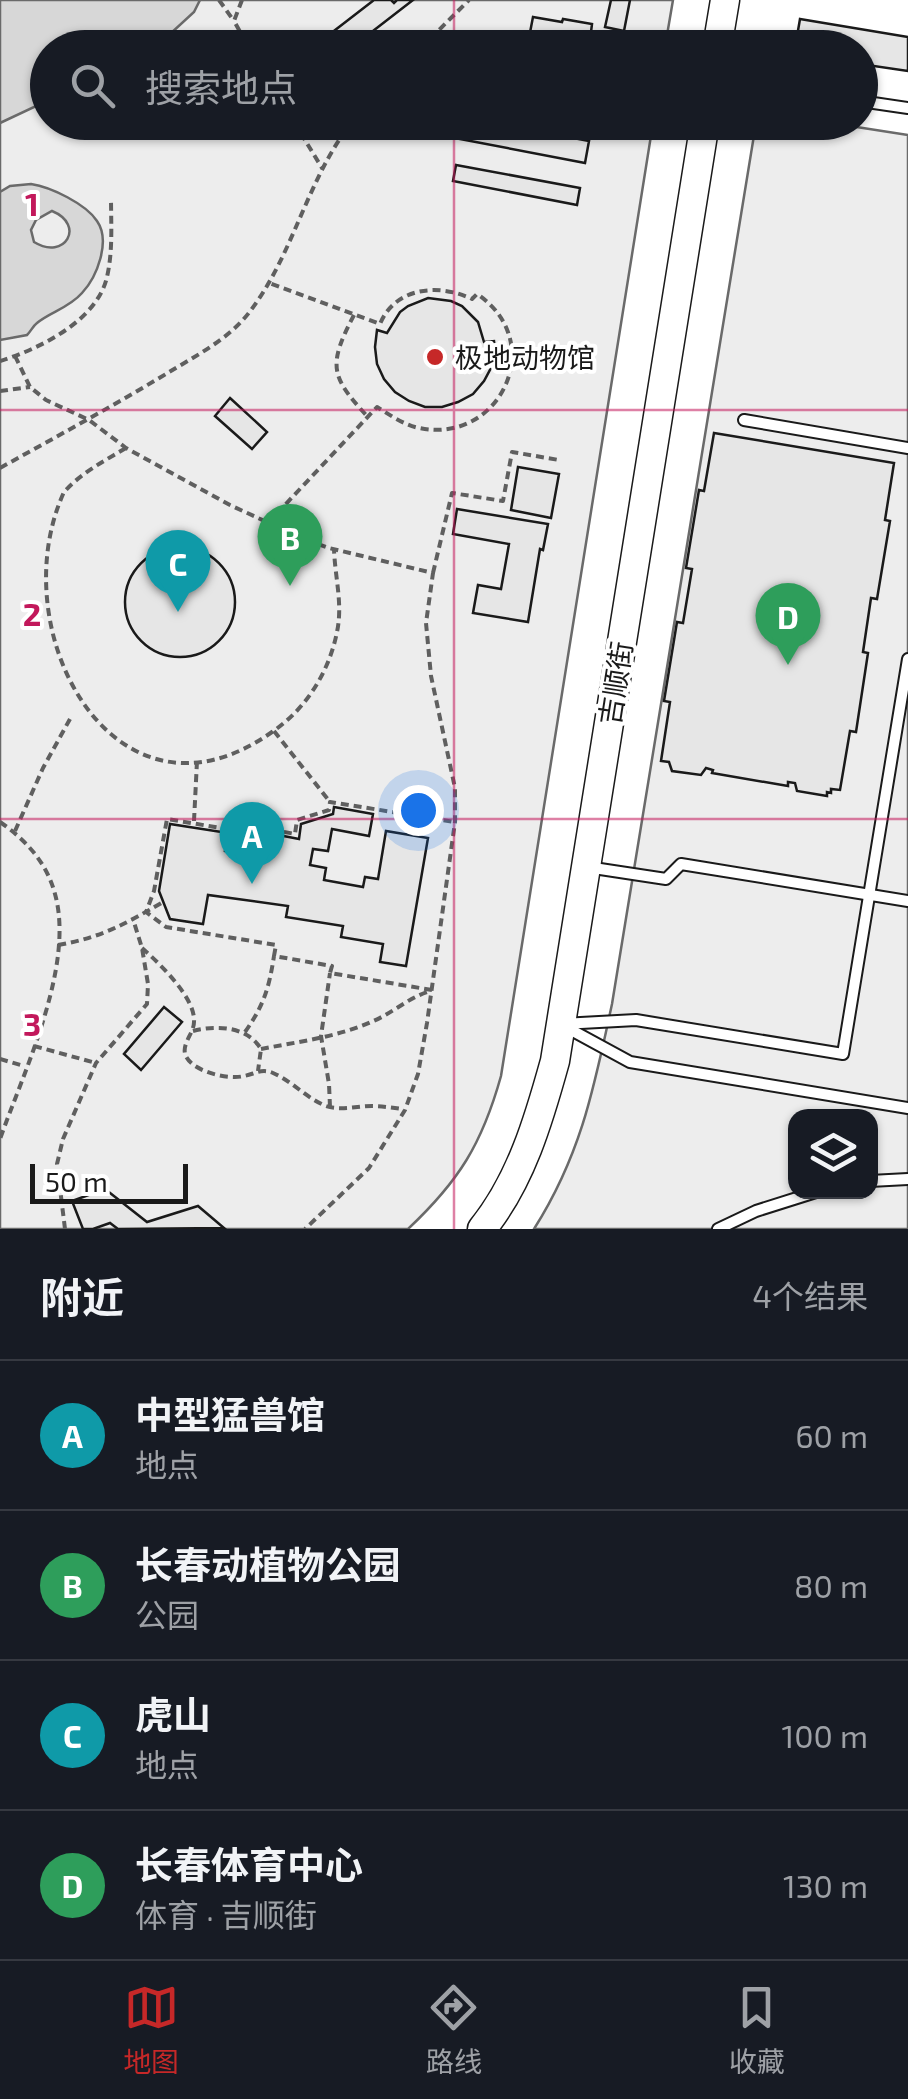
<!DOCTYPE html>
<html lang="zh">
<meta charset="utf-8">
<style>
body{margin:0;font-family:"Exo 2","Noto Sans SC",sans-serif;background:#242831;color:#f1f3f6}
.controls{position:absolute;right:30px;bottom:30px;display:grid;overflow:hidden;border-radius:20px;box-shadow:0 2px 8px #0004}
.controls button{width:90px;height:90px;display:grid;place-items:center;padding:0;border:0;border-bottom:2px solid #363941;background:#171b24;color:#f1f3f6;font:50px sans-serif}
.scale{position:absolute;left:30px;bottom:25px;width:158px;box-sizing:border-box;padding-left:10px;border:5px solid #1a1a1a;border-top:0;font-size:28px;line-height:35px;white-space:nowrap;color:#1a1a1a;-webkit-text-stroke:8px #fff;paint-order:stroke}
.you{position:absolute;left:418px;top:810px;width:35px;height:35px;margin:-25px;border:8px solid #fff;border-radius:50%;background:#1a73e8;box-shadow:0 0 0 15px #1a73e833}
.badge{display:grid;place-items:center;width:65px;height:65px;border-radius:50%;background:#c62828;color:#fff;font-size:32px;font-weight:700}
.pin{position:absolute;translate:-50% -82px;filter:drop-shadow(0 2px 5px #0008)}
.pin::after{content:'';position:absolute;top:52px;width:35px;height:30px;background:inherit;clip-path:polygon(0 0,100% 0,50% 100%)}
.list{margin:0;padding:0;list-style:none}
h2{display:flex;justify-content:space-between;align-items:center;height:130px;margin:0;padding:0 40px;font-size:42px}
h2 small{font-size:32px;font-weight:400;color:#9ea1a6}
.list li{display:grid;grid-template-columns:65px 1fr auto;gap:30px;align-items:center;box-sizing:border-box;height:150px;padding:0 40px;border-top:2px solid #363941}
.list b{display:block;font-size:38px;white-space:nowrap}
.list p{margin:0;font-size:32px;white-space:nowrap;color:#9ea1a6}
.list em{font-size:32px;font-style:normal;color:#9ea1a6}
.icon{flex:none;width:55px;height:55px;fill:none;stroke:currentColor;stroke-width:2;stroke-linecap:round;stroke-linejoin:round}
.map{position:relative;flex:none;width:908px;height:1229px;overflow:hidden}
.search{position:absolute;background:#171b24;box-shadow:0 2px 8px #0004;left:30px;right:30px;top:30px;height:110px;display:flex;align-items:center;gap:25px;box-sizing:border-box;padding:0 35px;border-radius:55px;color:#9ea1a6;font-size:38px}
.sheet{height:730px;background:#171b24}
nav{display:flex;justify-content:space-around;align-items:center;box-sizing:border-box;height:140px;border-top:2px solid #363941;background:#171b24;font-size:28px;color:#9ea1a6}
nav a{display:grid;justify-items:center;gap:5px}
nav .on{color:#c62828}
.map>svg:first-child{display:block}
</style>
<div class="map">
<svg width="908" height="1229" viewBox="0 0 908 1229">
<rect width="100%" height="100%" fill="#fff"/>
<g fill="#ededed" stroke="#6a6a6a" stroke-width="2.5" fill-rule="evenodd">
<path d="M0,0h673l-8,47 -617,1v74l605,1 -152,953c-19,68 -42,105 -93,153h-408z"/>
<path d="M756,123h75l77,12v1094h-374c47,-74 60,-141 78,-225zM796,1116h74v76h-74z"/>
</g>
<g fill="#d7d7d7" stroke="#6a6a6a" stroke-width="2.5" fill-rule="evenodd">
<polygon points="0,0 200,0 194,12 156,47 48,48 47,101 0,123"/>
<path d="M31,184c20,3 55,20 66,37 14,20 0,56 -15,72 -13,15 -32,19 -45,30 -4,3 -6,8 -10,12l-27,5v-148l10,-6zM52,211c34,14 13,50 -18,31l-3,-12 5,-10z"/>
</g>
<g fill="#e6e6e6" stroke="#1a1a1a" stroke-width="2.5">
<polygon points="374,0 391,0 394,3 397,0 413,0 351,48 341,48 330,34"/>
<polygon points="611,0 630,0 624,31 605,27"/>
<polygon points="533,17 562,22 563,19 592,24 591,32 611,35 609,48 527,48"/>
<polygon points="800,19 908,37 908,71 860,64 860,48 795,48"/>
<polygon points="464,122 490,122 589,141 585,163 460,139"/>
<polygon points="456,165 580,188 577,205 453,181"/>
<polygon points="428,298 451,301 462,306 478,322 484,342 494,341 495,350 492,366 484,381 473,394 458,402 442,407 425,407 409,401 395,392 384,379 377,364 375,347 377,330 387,333 400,312 408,306"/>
<polygon points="230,398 267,432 252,449 215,416"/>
<polygon points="714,433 894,463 885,520 890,521 877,599 871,598 863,652 868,653 856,732 850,731 840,790 831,789 831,793 827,792 827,796 797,791 795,783 788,782 788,786 712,773 713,770 706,768 701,775 672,771 669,762 661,761 670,702 664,701 677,622 683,623 692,569 686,568 699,490 704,491"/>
<polygon points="518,467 559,474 551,518 511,510"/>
<polygon points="457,509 548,524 543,550 540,549 528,622 473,613 478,585 501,589 509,544 453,534"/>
<circle cx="180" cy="602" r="55"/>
<polygon points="334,807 373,814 369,836 332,829 328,851 313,849 310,865 326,868 324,880 363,887 365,877 378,879 386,831 428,838 406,966 380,962 383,944 341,937 343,926 286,917 288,906 208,895 203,924 170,919 159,891 170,824 228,833 225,851 263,858 268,833 299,839 301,824 333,814"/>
<polygon points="164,1007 182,1022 141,1070 124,1054"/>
<polygon points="105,1189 147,1222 198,1206 224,1228 118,1229 110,1223 93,1229 83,1229 72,1201"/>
</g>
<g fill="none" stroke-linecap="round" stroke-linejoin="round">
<defs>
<g id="lane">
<polyline points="860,101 908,108"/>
<polyline points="744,420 908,448"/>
<polyline points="587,867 666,879 681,864 908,901"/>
<polyline points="562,1024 636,1020 843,1054 908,659"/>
<polyline points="562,1025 630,1062 908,1108"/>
<polyline points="870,1181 908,1179"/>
<polyline points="718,1229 756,1211 816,1192"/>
</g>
<g id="secondary">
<polyline points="717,48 725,0"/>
<path d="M482,1229c39,-48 57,-110 73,-168l150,-939"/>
</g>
</defs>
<use href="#lane" stroke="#1a1a1a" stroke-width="14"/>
<use href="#secondary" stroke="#1a1a1a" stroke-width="31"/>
<g stroke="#5f5f5f" stroke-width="4" stroke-dasharray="8 5" stroke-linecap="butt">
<polyline points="219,0 234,21"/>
<polyline points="242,0 234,21 249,48"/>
<polyline points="421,48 469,0"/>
<polyline points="294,122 322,168"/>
<path d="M354,315c-26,50 -24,61 13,101"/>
<polyline points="15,356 30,387 46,400 89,420 126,448 230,505 299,537 329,548 433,573 426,623 431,676 455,788 455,822 427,1023 418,1074 405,1110 369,1168 305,1229"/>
<path d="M0,361c39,-12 97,-40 107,-84 6,-26 4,-53 4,-79"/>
<polyline points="0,391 30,387"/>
<path d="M126,448c-22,13 -45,25 -62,44 -64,140 52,351 208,240 34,-23 57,-60 65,-100 6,-28 -2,-54 -3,-83"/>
<path d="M0,468c56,-31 111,-61 166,-94 29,-18 64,-35 85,-64 43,-57 56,-131 101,-188"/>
<path d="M268,523l109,-116c13,8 27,18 42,21 81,17 130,-86 58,-134l-5,5c-33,-16 -77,-12 -92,25l-111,-41"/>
<polyline points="433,573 452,493 503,501 512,452 559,460"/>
<polyline points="274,731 330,802"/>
<polyline points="194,821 197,761"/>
<path d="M0,822c26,18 47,41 55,72 20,72 -31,177 -55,245"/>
<polyline points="15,831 43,768 70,719"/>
<path d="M58,945c45,-8 67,-21 105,-43"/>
<path d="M142,948c17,15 54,50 52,74 0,12 -15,24 -7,36 8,14 42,22 57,18 11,-2 17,-8 29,-3 19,8 33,25 53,33 15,5 31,0 46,0 11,0 21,2 31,3"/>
<polyline points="432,990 330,973 332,966 274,956 276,945 166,927 146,912 154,891 167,819 233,830 230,847 260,852 264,828 295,834 297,820 329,810 330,802 455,822"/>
<path d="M193,1031c24,-6 54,-5 68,18l-3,22"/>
<path d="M245,1032c19,-27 24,-44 29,-76"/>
<polyline points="34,1046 96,1063"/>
<path d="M261,1049c36,-7 76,-12 110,-27 20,-8 36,-23 56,-30"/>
<polyline points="0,1059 24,1066"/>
<polyline points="330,1107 329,1084 321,1036 330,973"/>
<polyline points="65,1229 57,1164 63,1139 96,1063 147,1004 148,984 142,948 133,919"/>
</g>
<use href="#lane" stroke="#fff" stroke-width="10"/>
<use href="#secondary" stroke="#fff" stroke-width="28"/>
</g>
<path fill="none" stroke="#c2185b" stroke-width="2.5" stroke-opacity="0.55" d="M454,0v48M454,122v1107M0,410h908M0,819h908"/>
<circle fill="#c62828" stroke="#fff" stroke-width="4" cx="435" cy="357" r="10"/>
<g text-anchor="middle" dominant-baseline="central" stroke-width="8" stroke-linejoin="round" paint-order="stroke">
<g font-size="28" fill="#1a1a1a" stroke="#fff" text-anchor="start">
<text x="455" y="357">极地动物馆</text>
</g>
<g font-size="28" fill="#1a1a1a" stroke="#fff">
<text transform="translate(615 683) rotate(-81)">吉顺街</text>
</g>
</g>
<g font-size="32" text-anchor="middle" font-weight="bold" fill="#c2185b" stroke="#fff" stroke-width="8" stroke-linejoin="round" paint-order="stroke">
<text x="32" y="216">1</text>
<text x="32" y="626">2</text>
<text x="32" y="1036">3</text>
</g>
</svg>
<div class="controls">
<button><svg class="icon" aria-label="layers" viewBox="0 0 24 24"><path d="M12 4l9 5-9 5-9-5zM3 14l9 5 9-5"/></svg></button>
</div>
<div class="scale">50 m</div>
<div class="you"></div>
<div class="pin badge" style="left:252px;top:884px;background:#0f9aa8">A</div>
<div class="pin badge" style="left:290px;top:586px;background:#2e9e5b">B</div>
<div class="pin badge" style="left:178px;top:612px;background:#0f9aa8">C</div>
<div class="pin badge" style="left:788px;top:665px;background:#2e9e5b">D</div>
<div class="search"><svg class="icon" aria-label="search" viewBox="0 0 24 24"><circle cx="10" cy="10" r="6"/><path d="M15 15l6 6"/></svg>搜索地点</div>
</div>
<section class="sheet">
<h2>附近<small>4个结果</small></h2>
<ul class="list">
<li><span class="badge" style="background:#0f9aa8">A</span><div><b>中型猛兽馆</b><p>地点</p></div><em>60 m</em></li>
<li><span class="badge" style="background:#2e9e5b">B</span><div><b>长春动植物公园</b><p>公园</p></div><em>80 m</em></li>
<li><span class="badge" style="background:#0f9aa8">C</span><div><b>虎山</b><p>地点</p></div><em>100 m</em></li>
<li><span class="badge" style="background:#2e9e5b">D</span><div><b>长春体育中心</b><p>体育 · 吉顺街</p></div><em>130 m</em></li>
</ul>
</section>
<nav>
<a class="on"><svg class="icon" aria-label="map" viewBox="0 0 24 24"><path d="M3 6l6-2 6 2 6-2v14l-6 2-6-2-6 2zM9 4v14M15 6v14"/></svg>地图</a>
<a><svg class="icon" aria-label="directions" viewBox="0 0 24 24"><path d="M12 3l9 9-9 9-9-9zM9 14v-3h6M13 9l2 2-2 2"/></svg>路线</a>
<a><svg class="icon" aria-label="saved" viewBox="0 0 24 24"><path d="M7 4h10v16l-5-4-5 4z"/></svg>收藏</a>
</nav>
